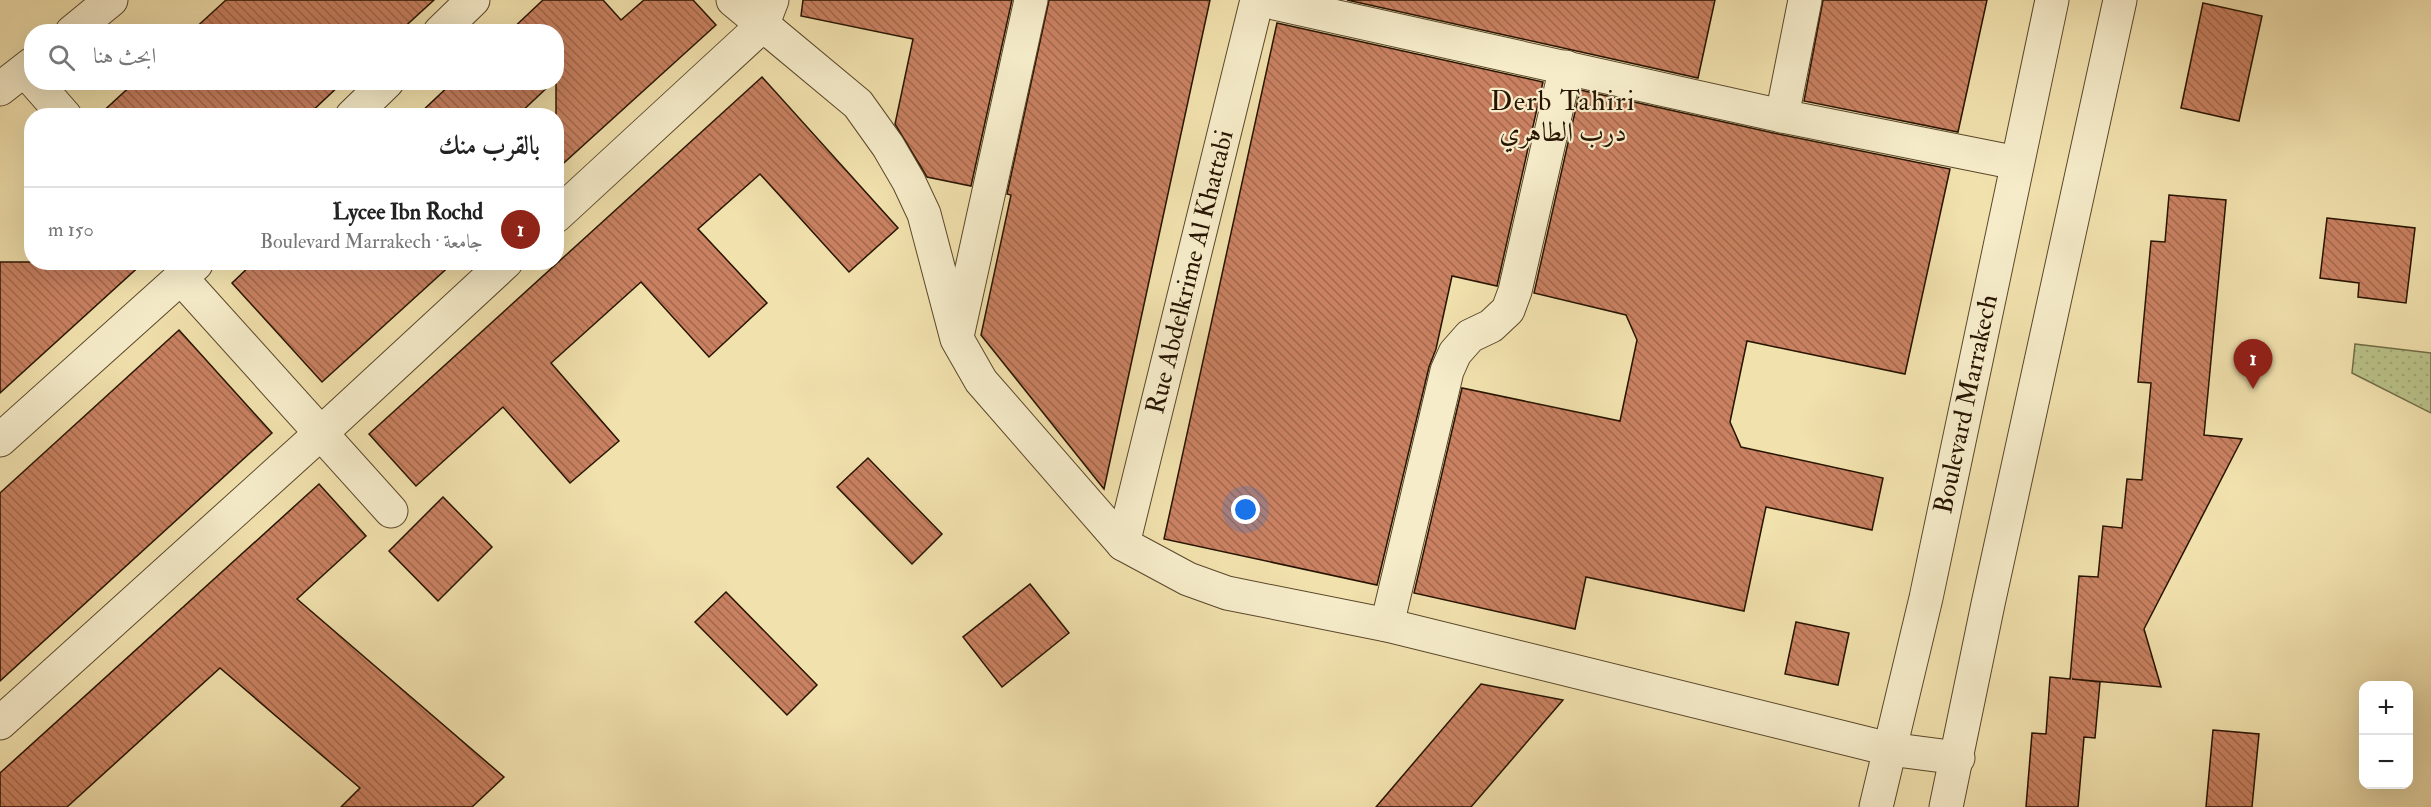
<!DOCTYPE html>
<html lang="ar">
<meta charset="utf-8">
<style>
body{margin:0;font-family:"IM FELL Double Pica",Amiri,serif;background:#f2f2f2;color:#222;direction:rtl}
.controls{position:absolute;right:18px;bottom:18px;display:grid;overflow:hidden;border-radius:12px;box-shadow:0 6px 24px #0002}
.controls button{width:54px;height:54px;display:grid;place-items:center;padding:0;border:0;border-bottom:2px solid #e0e0e0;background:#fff;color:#222;font:30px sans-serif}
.you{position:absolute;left:1246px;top:510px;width:21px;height:21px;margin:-15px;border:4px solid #fff;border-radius:50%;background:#1a73e8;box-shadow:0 0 0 9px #1a73e833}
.badge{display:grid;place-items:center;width:39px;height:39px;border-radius:50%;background:#8f2418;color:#fff;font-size:20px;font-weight:700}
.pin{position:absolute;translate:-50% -50px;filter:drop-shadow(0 2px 3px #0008)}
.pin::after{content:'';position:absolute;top:32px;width:21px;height:18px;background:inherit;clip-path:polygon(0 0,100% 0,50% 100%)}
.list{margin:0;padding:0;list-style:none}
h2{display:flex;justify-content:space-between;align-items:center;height:78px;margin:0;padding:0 24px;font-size:26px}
h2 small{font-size:20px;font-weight:400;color:#767676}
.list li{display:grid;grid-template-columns:39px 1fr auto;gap:18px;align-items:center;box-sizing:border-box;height:84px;padding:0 24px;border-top:2px solid #e0e0e0}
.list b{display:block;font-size:22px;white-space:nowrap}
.list p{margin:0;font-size:20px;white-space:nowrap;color:#767676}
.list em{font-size:20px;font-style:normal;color:#767676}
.icon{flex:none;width:33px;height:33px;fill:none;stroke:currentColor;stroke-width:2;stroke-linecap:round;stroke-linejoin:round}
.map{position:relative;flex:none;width:2431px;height:807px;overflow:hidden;direction:ltr}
.search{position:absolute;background:#fff;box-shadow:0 6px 24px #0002;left:24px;top:24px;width:540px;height:66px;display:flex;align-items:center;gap:15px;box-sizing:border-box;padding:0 21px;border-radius:24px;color:#767676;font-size:22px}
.panel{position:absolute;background:#fff;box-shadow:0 6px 24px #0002;left:24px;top:108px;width:540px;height:162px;border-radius:24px;direction:rtl}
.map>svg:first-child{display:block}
</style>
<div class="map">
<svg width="2431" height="807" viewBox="0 0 2431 807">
<defs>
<pattern id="grass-dots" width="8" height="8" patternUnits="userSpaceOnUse" patternTransform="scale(1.5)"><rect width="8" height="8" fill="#bac38a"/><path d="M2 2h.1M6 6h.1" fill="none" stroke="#a0a775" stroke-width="1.8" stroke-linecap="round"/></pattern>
<pattern id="building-back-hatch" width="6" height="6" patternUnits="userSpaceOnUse" patternTransform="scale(1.5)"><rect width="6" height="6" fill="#c98161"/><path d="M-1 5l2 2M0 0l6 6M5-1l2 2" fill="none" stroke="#a3684e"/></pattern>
</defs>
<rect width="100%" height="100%" fill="#f1e1ad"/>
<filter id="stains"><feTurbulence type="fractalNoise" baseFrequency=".00333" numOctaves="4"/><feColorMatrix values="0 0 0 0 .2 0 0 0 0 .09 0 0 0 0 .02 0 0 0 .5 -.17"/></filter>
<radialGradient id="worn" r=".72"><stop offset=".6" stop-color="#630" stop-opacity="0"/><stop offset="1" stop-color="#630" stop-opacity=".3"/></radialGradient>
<polygon fill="url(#grass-dots)" stroke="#706c45" stroke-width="1.5" points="2355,344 2431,353 2431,413 2352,373"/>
<g fill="url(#building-back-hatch)" stroke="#271400" stroke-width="1.5">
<polygon points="226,0 434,0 399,32 191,32"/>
<polygon points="543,0 603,0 621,20 644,0 693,0 716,25 556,170 556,32 509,32"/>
<polygon points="803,0 1012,0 971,186 927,177 895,124 913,39 801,16"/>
<polygon points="1049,0 1210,0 1104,489 981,335 1011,195 1007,194"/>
<polygon points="1347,0 1715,0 1698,78"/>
<polygon points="1823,0 1987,0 1958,132 1804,101"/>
<polygon points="2203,3 2262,16 2239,121 2181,108"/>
<polygon points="1277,23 1543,82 1497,286 1452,276 1436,349 1429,367 1377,585 1164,539"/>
<polygon points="762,77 898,228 849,272 760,174 698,229 767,303 709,357 641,282 551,363 619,441 570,483 503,407 416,486 369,434"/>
<polygon points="135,82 343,82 307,116 98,116"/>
<polygon points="453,82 553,82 517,116 417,116"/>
<polygon points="1580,90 1778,134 1950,169 1905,374 1747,341 1730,422 1741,447 1883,478 1872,530 1766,507 1744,611 1586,577 1575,629 1414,593 1462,388 1620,421 1637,340 1626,315 1534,293"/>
<polygon points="2169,195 2226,200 2204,435 2242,439 2144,629 2161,687 2072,679 2100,682 2095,738 2084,737 2078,807 2026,807 2032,733 2046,734 2050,677 2070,679 2079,576 2098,577 2103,526 2122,528 2127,479 2142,480 2151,383 2138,382 2151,241 2165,242"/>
<polygon points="2327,218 2415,228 2406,303 2358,297 2359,283 2320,278"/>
<polygon points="0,262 144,262 0,393"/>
<polygon points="254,262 454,262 322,382 232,283"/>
<polygon points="179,330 272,433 0,681 0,493"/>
<polygon points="868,458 942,534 912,564 837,487"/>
<polygon points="319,484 366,536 297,599 504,777 472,807 341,807 360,788 220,668 67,807 0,807 0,773"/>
<polygon points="443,497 492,547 438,601 389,551"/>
<polygon points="1030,584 1069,633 1002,687 963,637"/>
<polygon points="726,592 817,685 787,715 695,622"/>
<polygon points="1796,622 1849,633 1838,685 1785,674"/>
<polygon points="1481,684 1563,700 1471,807 1376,807"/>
<polygon points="2213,730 2259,734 2252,807 2206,807"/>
</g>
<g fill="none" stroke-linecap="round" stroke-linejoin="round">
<defs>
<g id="minor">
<polyline points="733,0 858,104 888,146 909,182 924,214 957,339 981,381 1123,544 1188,579 1227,593 1387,625 1889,749 1958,758"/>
<polyline points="1261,0 1782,116 2017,163"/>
<polyline points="72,32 111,0"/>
<polyline points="440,32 473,0"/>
<polyline points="35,82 65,116"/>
<polyline points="0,89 32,64"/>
<polyline points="352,116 387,82"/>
<polyline points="1782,116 1805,0"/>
<polyline points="556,216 762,26 772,0"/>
<polyline points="181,278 391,511"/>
<polyline points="958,332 1031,0"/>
<polyline points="0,440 196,264"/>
<polyline points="1123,544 1257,0"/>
<polyline points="1387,625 1447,371 1455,353 1470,336 1491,326 1508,310 1515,291 1566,67"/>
<polyline points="0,723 321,433 506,262"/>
<polyline points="1876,807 1926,598 2052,0"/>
<polyline points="1946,807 1988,604 2120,0"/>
</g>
</defs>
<use href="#minor" stroke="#5a472b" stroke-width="35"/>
<use href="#minor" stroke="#f6ecca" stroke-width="33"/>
</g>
<g text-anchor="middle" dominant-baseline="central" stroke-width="4.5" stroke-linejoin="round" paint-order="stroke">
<g font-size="26" fill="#271400" stroke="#f6ecca">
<text transform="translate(1190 272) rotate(-76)">Rue Abdelkrime Al Khattabi</text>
<text transform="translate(1966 404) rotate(-78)">Boulevard Marrakech</text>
</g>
<g font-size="27" letter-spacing="1.5" fill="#271400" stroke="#f6ecca">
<text x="1563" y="101">Derb Tahiri<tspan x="1563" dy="31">درب الطاهري</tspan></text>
</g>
</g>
<rect width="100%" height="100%" filter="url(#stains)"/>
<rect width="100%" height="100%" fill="url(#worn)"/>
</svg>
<div class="controls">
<button>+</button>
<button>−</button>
</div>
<div class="you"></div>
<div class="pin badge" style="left:2253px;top:389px">1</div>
<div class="search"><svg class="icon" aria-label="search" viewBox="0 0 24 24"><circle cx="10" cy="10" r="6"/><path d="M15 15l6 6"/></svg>ابحث هنا</div>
<section class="panel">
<h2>بالقرب منك<small></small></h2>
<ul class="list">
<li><span class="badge">1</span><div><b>Lycee Ibn Rochd</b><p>جامعة · Boulevard Marrakech</p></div><em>150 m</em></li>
</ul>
</section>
</div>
